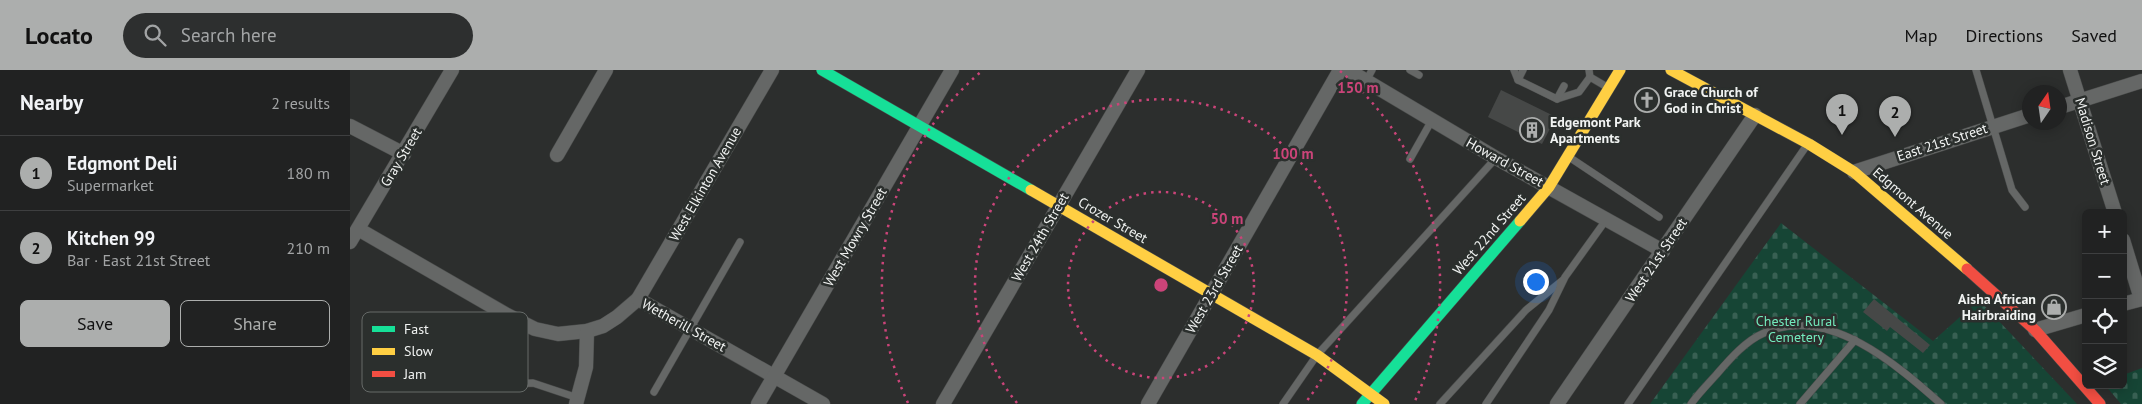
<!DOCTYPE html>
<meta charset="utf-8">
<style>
body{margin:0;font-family:"PT Sans",sans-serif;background:#2d2f2f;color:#f1f3f6}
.controls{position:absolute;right:15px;bottom:15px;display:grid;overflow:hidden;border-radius:8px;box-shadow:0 2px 12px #0003}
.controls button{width:45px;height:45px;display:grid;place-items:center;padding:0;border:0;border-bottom:1px solid #3e3f40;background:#212222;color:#f1f3f6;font:25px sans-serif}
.compass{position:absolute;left:1672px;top:15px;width:45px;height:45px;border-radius:50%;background:#212222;box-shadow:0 2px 12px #0003;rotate:13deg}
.you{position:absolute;left:1185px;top:211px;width:18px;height:18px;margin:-12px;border:4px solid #fff;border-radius:50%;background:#1a73e8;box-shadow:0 0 0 8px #1a73e833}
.badge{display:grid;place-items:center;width:32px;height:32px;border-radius:50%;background:#acaead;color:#111;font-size:16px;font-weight:700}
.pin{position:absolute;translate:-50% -41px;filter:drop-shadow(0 1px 2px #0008)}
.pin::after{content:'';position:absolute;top:26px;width:18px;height:15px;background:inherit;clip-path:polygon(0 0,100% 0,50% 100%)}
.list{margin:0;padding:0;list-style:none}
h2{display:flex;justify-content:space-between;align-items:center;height:65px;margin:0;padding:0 20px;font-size:21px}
h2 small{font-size:16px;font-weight:400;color:#a2a4a5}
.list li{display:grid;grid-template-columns:32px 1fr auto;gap:15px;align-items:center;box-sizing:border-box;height:75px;padding:0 20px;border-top:1px solid #3e3f40}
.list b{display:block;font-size:19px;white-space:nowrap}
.list p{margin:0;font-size:16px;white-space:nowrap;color:#a2a4a5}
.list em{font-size:16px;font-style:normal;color:#a2a4a5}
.actions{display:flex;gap:10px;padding:15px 20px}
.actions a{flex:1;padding:11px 0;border:1px solid #acaead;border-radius:8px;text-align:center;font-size:18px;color:#acaead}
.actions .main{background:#acaead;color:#111}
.icon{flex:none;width:28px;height:28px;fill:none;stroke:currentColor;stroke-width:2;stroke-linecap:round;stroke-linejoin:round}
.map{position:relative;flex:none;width:1792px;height:334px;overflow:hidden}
header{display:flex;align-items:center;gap:30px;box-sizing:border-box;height:70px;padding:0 25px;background:#acaead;color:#111}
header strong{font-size:24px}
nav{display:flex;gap:28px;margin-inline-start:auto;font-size:18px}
.search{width:350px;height:45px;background:#2d2f2f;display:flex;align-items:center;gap:12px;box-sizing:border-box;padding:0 18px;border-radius:28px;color:#a2a4a5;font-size:19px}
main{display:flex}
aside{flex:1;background:#212222}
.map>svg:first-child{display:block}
</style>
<header>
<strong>Locato</strong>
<div class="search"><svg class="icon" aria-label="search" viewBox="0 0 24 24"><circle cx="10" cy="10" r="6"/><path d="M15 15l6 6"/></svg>Search here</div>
<nav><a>Map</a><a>Directions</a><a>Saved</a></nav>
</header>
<main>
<aside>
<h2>Nearby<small>2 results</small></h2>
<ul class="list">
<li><span class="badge">1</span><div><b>Edgmont Deli</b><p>Supermarket</p></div><em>180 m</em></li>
<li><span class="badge">2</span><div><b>Kitchen 99</b><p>Bar · East 21st Street</p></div><em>210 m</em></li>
</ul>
<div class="actions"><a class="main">Save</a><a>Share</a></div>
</aside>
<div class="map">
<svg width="1792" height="334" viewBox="0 0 1792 334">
<defs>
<pattern id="cemetery-stones" width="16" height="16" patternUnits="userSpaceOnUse" patternTransform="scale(1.25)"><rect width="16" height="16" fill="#164535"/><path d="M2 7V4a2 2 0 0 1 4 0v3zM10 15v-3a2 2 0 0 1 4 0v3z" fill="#386053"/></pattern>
</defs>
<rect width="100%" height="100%" fill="#2c2e2d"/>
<g fill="url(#cemetery-stones)">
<polygon points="1431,153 1583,271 1629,230 1727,334 1300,334"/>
<polygon points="1792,298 1792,334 1771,334 1755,315 1773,315 1773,305"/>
</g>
<g fill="#464847">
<polygon points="1151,20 1206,47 1192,74 1138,47"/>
<polygon points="1524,229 1580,275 1573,283 1540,257 1537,261 1513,242"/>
</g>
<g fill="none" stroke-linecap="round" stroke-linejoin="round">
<defs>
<g id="lane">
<polyline points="1060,0 1069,5"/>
<polyline points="1164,0 1168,10"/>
<polyline points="1173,0 1168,10 1207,29 1229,22 1240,7"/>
<polyline points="1239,0 1240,7 1257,17"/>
<polyline points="1626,0 1662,120 1675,137"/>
<polyline points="1016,11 1022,0"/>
<polyline points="1207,29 1214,16"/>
<polyline points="1219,87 1309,147"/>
<polyline points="1060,89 1082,50"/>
<polyline points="91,273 160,314 183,313 228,328"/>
<polyline points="304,322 390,172"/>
<polyline points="933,334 967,285 1146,88"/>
<polyline points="1090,334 1176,240 1213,210"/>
<polyline points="1136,334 1199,240 1215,207 1256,150"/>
<polyline points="1278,334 1457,75"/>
<path d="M1341,334c7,-10 16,-19 25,-29 13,-15 29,-34 48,-42 64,-29 133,32 177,71"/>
<polyline points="1450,334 1505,270"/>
</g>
<g id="street">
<polyline points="998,0 1146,88 1313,181"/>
<polyline points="1720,0 1765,143"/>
<polyline points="1710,37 1792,11"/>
<polyline points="0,56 54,84"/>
<polyline points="207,85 256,0"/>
<polyline points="1504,102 1680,45"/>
<polyline points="8,159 157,245 185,259 208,264 237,261 253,256 267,247 288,229 473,334"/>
<polyline points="1773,170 1791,229"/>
<polyline points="0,172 102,0"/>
<polyline points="288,229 422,0"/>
<polyline points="1773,234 1792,229"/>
<polyline points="1685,260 1736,245"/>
<polyline points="226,334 236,297 237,261"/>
<polyline points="408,334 602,0"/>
<polyline points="593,334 788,0"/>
<polyline points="798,334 990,0"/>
<polyline points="1207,334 1405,45"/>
</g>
<g id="fast">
<polyline points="472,0 681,120"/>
<polyline points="1012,334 1170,151"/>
</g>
<g id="slow">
<polyline points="1321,0 1459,74 1504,102 1617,199"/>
<polyline points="681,120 967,285 1034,334"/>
<polyline points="1170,151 1199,117 1270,0"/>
</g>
<polyline id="jam" points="1617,199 1685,260 1750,334"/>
</defs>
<use href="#lane" stroke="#494b4a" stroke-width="8"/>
<use href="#street" stroke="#494b4a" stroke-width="15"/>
<use href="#fast" stroke="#494b4a" stroke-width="12"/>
<use href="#slow" stroke="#494b4a" stroke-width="12"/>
<use href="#jam" stroke="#494b4a" stroke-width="12"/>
<use href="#lane" stroke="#656766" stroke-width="7"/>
<use href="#street" stroke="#656766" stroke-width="14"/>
<use href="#fast" stroke="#16e098" stroke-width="11"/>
<use href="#slow" stroke="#ffcf43" stroke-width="11"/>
<use href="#jam" stroke="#f24e42" stroke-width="11"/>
</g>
<g fill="none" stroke="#cb4479" stroke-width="2.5" stroke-dasharray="2.5 5">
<circle cx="811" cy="215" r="93"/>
<path d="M667 333A186 186 0 1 1 955 333"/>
<path d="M558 333A279 279 0 0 1 632 1M990 1A279 279 0 0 1 1064 333"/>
</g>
<defs>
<symbol id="church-ring" viewBox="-11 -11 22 22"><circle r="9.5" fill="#2b2f2d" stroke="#acaead" stroke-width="1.5"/><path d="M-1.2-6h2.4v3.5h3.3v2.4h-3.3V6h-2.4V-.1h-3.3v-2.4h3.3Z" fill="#acaead"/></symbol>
<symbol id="building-ring" viewBox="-11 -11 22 22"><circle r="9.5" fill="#2b2f2d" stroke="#acaead" stroke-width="1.5"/><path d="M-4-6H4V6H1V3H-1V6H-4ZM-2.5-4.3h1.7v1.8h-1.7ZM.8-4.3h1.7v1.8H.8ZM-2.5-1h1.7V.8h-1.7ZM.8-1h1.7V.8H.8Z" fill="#acaead"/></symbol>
<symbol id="shop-ring" viewBox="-11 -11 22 22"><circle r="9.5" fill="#2b2f2d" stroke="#acaead" stroke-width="1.5"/><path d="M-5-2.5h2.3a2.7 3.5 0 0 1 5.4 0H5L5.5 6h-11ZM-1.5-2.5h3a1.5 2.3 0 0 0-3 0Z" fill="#acaead"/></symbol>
</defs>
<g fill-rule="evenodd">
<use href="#church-ring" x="1283" y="16" width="28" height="28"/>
<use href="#building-ring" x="1168" y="46" width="28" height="28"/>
<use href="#shop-ring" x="1690" y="223" width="28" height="28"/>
</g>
<g text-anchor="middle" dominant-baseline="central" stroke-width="5" stroke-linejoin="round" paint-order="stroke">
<g font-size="14" font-weight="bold" fill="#f1f3f2" stroke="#2b2f2d" text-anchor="start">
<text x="1314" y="22">Grace Church of<tspan x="1314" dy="16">God in Christ</tspan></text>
<text x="1200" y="52">Edgemont Park<tspan x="1200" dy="16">Apartments</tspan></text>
<text x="1686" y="229" text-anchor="end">Aisha African<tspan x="1686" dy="16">Hairbraiding</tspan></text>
</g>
<g font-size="14" fill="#f1f3f2" stroke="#2b2f2d">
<text transform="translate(1743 71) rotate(73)">Madison Street</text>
<text transform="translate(1592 72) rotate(-18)">East 21st Street</text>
<text transform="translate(51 87) rotate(-59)">Gray Street</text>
<text transform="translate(1155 92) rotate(29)">Howard Street</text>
<text transform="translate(355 114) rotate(-60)">West Elkinton Avenue</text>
<text transform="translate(1563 133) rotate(41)">Edgmont Avenue</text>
<text transform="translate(763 150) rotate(30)">Crozer Street</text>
<text transform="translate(1139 164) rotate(-49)">West 22nd Street</text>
<text transform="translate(505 167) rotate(-60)">West Mowry Street</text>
<text transform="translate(690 167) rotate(-60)">West 24th Street</text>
<text transform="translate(1306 190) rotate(-56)">West 21st Street</text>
<text transform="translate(864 219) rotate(-60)">West 23rd Street</text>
<text transform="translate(334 255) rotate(29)">Wetherill Street</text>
</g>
<g font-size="14" fill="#72eabc" stroke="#2b2f2d">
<text x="1446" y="251">Chester Rural<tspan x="1446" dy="16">Cemetery</tspan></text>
</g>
</g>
<rect x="12" y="242" width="166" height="80" rx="8" fill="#2b2f2d" stroke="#666a68" stroke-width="1"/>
<rect x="22" y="256" width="23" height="6" fill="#16e098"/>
<rect x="22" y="278" width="23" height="7" fill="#ffcf43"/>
<rect x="22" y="301" width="23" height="6" fill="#f24e42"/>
<g font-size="14" fill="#f1f3f2">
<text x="54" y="264">Fast</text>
<text x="54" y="286">Slow</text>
<text x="54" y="309">Jam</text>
</g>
<circle cx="811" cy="215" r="8" fill="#cb4479" stroke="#2b2f2d" stroke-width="2.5"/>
<g font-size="15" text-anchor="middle" font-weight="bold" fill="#cb4479" stroke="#2b2f2d" stroke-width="5" stroke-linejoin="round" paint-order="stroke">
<text x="1008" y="23">150 m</text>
<text x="943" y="89">100 m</text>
<text x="877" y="154">50 m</text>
</g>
</svg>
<div class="controls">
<button>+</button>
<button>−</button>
<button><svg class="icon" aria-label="locate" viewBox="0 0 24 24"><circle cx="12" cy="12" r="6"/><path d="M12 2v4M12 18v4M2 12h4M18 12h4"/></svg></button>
<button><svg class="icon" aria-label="layers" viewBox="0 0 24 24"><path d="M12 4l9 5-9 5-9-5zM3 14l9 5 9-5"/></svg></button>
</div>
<svg class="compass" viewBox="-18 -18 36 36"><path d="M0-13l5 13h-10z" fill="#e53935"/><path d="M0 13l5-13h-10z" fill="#a2a4a5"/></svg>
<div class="you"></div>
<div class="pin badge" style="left:1492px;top:65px">1</div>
<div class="pin badge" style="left:1545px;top:67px">2</div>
</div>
</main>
